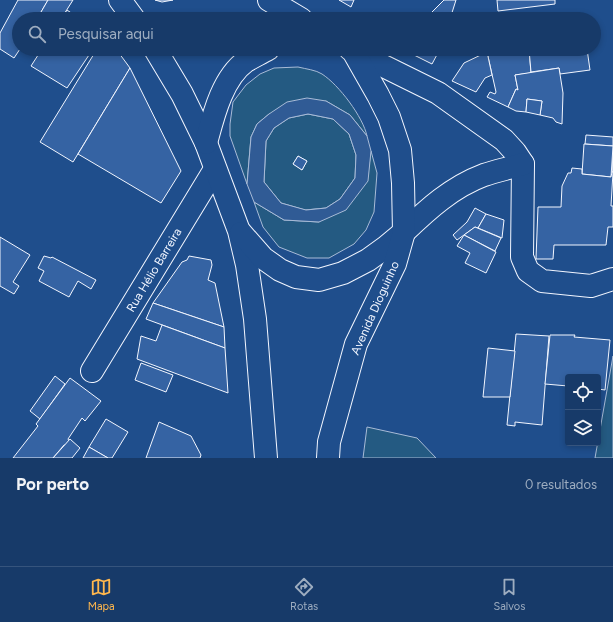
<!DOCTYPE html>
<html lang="pt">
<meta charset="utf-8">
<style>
body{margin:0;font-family:Figtree,sans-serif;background:#20416f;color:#f1f3f6}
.controls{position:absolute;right:12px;bottom:12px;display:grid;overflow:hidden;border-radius:4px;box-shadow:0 2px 6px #0003}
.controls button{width:36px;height:36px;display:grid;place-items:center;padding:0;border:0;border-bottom:1px solid #36547d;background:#173a69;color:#f1f3f6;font:20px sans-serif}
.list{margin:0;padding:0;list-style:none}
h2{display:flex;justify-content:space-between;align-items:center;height:52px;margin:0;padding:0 16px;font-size:17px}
h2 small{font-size:13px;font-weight:400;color:#9eadc0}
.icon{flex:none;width:22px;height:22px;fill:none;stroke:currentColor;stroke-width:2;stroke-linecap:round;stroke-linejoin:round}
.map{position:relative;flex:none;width:613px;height:458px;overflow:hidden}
.search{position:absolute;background:#173a69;box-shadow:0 2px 6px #0003;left:12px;right:12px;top:12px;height:44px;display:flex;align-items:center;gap:10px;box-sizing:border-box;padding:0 14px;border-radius:22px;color:#9eadc0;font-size:15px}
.sheet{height:108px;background:#173a69}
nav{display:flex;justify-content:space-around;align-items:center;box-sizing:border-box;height:56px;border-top:1px solid #36547d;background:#173a69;font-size:11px;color:#9eadc0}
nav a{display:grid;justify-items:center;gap:2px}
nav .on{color:#ffb74d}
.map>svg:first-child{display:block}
</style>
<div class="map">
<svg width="613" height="458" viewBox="0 0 613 458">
<rect width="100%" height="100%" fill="#1f4e8c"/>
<g fill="#245a82" stroke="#a8bbd7" fill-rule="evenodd">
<path d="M298,67c8,2 18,3 24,7 17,11 41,43 45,62l-17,-21 -24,-14 -57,13 -12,10 -6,13 -4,47 -17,-48v-12l3,-22 13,-17 14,-11 14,-6z"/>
<path d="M308,114l25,5 16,15 7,21 -1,23 -15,21 -14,9 -21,2 -24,-7 -17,-21 2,-41 8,-13 15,-10zM298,156l9,5 -5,9 -9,-6z"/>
<polygon points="371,151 377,173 374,212 366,230 354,244 329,258 307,258 279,247 263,227 254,202 284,220 319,222 367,181"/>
<polygon points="613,356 613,458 595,458"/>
<polygon points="367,427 417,438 436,458 363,458"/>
</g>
<path fill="#305b95" stroke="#a8bbd7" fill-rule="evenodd" d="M307,98l19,3 24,14 17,21 4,15 -3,30 -22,29 -27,12 -35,-2 -30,-18 -7,-18 4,-47 6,-13 12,-10 18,-12zM308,114l25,5 16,15 7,21 -1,23 -15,21 -14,9 -20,2 -25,-7 -17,-21 2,-41 8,-13 15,-10z"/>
<g fill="#3563a3" stroke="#f2f6ff">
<polygon points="18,0 48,0 37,19 19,19 20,49 14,58 0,49 0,33"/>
<polygon points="48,0 73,0 61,19 37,19"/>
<polygon points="155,0 173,0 162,2"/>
<polygon points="339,0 354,0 351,7"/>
<polygon points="444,0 456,0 450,19 425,19"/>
<polygon points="497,0 555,0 555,4 498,11"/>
<polygon points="67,10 80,19 61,19"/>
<polygon points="42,49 93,49 67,88 31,66"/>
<polygon points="97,49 116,49 130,68 73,162 40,142"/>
<polygon points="402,49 440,49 432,64"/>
<polygon points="493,49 529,49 531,73 515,75 518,90 516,89 508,107 487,97 490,92 495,94 496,92 487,52"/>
<polygon points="529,49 587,49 590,70 560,74 559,68 531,72"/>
<polygon points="487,52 492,75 485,78 476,92 452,81 464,63"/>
<polygon points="130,68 181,171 161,203 78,154"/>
<polygon points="559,68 563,93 562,124 556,122 553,118 540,115 542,101 527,99 526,112 516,111 508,107 516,89 518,90 515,75"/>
<polygon points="527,99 542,101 540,115 526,112"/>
<polygon points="586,135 613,137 613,172 612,172 613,146 585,144"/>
<polygon points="584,144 613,146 611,177 582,174"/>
<polygon points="298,156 307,161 302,170 293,164"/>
<polygon points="572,168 582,169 582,174 611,177 612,172 613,172 611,206 613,206 613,227 608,227 606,245 554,245 553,259 536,259 538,207 561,207 562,186 568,173 571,173"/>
<polygon points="475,208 486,214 478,228 475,227 457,240 453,235 467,222"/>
<polygon points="486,214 504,220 502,238 478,228"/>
<polygon points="475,227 501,238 495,251 464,235"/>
<polygon points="464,235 496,252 486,273 465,263 470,253 457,246"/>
<polygon points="0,237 30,255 13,282 19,286 14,294 0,286"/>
<polygon points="44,256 51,258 52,257 96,280 91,289 78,281 69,297 39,281 44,271 38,268"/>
<polygon points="189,256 211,260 212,265 208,280 215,283 224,327 153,303 182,262 187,260"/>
<polygon points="153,303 224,327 225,348 146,319"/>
<polygon points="162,325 225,348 228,393 137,359 141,336 156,341"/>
<polygon points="516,334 549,336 542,425 515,422 515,426 507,425"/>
<polygon points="550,335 575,335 574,337 610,340 605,390 598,389 598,377 568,377 568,386 545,384"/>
<polygon points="488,348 515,351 510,397 483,397"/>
<polygon points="141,363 173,375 166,392 135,380"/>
<polygon points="55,376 65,384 40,419 30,411"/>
<polygon points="70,378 101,401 85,421 82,418 68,439 69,441 65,445 64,445 53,458 13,458 38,426 36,424"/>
<polygon points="106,419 128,432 112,458 108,458 89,447"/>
<polygon points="159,422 191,436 201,455 200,458 146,458"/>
<polygon points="70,439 80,448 72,458 53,458"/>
<polygon points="89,447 108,458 83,458"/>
</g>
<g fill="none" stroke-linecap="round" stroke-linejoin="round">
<defs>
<g id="minor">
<polyline points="353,51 438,93 504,140 515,152 523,164 522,257 528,271 542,281 591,286 613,279"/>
<path d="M404,232c24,-23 48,-45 80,-57 12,-4 26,-7 39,-11"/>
<polyline points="92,371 215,169"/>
</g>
<g id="primary">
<polyline points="120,0 134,19"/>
<polyline points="269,0 301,19"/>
<polyline points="155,49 182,94 206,143 239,231 247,265 255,319 266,458"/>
<path d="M206,143c7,-26 16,-65 40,-82 7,-4 15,-8 22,-12"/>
<polyline points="241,233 263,258 280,270 296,277 319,280 343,273 368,260 386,247 404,232"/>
<polyline points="328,458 329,442 356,344 395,264 404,232 403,183 400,150 389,117 378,95 353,51 350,49"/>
</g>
</defs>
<use href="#minor" stroke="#f2f6ff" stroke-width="24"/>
<use href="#primary" stroke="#f2f6ff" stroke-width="24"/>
<use href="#minor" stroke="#1f4e8c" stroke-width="22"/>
<use href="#primary" stroke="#1f4e8c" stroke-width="22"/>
</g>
<g text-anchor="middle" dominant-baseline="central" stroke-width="3" stroke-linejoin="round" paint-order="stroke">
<g font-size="12" fill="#f2f6ff" stroke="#1f4e8c">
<text transform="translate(154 270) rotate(-59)">Rua Hélio Barreira</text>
<text transform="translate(375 308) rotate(-66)">Avenida Dioguinho</text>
</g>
</g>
</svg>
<div class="controls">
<button><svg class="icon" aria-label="locate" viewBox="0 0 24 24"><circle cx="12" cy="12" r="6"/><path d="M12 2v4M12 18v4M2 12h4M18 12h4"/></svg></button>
<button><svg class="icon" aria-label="layers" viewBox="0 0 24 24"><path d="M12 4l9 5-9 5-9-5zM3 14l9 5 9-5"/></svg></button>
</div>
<div class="search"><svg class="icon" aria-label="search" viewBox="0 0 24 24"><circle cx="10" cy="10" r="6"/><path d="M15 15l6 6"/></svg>Pesquisar aqui</div>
</div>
<section class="sheet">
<h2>Por perto<small>0 resultados</small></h2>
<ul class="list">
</ul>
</section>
<nav>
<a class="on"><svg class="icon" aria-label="map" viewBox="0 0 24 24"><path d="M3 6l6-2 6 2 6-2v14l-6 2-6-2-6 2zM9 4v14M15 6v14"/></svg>Mapa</a>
<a><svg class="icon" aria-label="directions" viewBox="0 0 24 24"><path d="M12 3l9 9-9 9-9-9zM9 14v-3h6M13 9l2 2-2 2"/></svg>Rotas</a>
<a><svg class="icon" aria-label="saved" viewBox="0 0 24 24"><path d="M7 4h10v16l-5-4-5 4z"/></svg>Salvos</a>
</nav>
